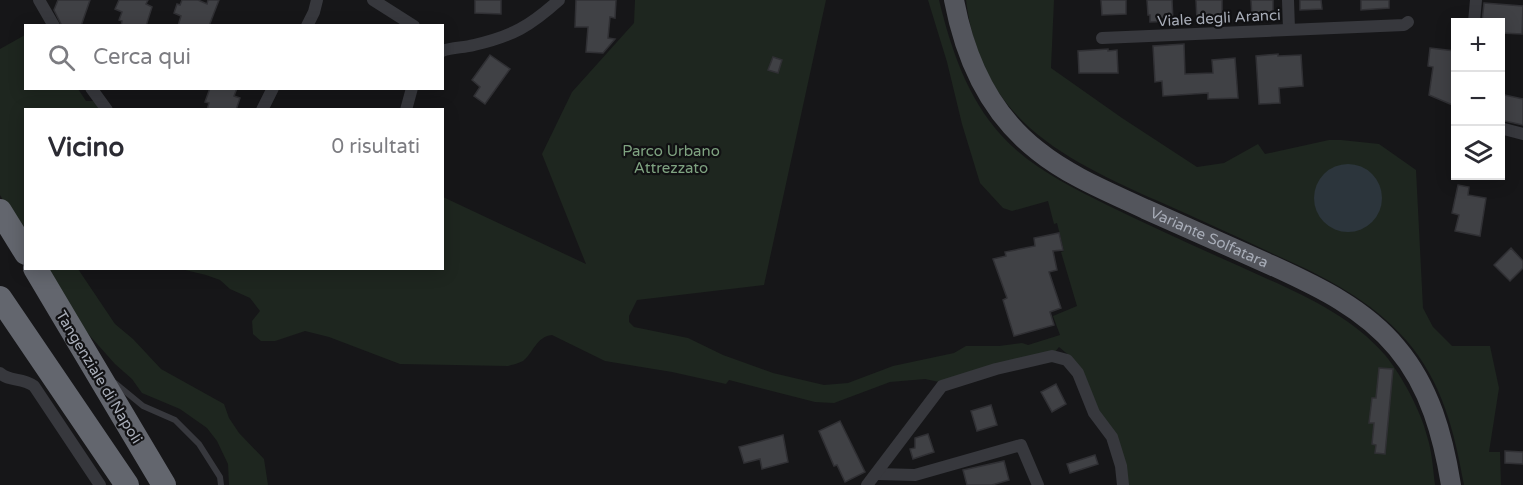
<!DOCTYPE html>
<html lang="it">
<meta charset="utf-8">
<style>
body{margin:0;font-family:"Varela Round",sans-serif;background:#f2f2f3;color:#2b2b33}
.controls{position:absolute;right:18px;top:18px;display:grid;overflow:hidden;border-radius:0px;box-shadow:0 3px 15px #0003}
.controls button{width:54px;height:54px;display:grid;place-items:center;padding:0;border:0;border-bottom:2px solid #e1e1e2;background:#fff;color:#2b2b33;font:30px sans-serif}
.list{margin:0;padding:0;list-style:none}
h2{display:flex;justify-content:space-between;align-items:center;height:78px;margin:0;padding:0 24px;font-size:26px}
h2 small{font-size:20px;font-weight:400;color:#7c7c81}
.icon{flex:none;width:33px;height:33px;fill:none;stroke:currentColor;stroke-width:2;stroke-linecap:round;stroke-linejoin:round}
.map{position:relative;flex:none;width:1523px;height:485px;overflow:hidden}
.search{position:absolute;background:#fff;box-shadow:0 3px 15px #0003;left:24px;top:24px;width:420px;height:66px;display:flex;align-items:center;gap:15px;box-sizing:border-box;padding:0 21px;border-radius:0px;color:#7c7c81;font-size:22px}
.panel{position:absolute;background:#fff;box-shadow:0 3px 15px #0003;left:24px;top:108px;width:420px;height:162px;border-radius:0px}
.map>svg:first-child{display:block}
</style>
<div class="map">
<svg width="1523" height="485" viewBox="0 0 1523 485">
<rect width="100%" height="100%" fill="#161618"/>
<g fill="#1e261f">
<path d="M635,0h191l-62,285 -127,15 -8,16v6l5,5 54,11 35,17 50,18 51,12 24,-2 45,-17 61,-13 12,-7h33l23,-3 6,2 32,-10 -7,-19 24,-10 -16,-54 3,-1 -7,-28 -3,1 -6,-23 -36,10 -9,-3 -23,-25 -18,-59 -15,-62 -19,-62h11c12,49 28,97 62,135 29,32 68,51 106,70 43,21 87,41 132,61 52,24 108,45 146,89 16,19 36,56 42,81 5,15 6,33 8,49h-307l-27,-69 -30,-59 -12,-10 -4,5 -116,30 -14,-3 -35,3 -56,21 -19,-1 -86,-22 -3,4 -54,-12 -67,-11 -53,-26c-16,2 -18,17 -29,26 -4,2 -11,4 -15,5l-108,-2 -71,-27 -24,-6 -30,10h-14l-8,-7 -1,-13 8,-10 -10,-13 -20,-9 -10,-9 -14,-5 -25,-6 261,-1 1,-71 143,67 -44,-110 30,-62 62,-69z"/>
<path d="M966,0h88l-3,68 71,50 75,49 27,-4 34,-19 7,10 64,-14h12l38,4 37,26 7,138 10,19 19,19h38l9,42 -10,64h11l1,33h-37c-10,-54 -21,-102 -58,-145 -35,-40 -81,-63 -128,-84 -40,-19 -80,-37 -120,-55 -98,-44 -177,-82 -192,-201z"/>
<polygon points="25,35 26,88 78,89 86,101 94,101 103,109 26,110 25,227 19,228 0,195 0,49"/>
<polygon points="45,269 78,269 115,324 133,339 161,369 224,404 229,418 239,433 264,459 268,485 229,485 228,464 217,441 207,428 180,409 142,393 132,379 115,364 82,327"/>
</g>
<circle fill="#2c353c" cx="1348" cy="198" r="34"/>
<g fill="#404145" stroke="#303034" stroke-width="1.5">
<polygon points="58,0 90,0 81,26 62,26 54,10"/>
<polygon points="119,0 148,0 146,4 152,7 146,26 121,26 122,21 119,20 122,12 115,9"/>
<polygon points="182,0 198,0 207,4 208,0 219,0 209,26 178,26 181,16 174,13 177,4 180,5"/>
<polygon points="475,0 501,0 501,14 475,13"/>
<polygon points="576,0 616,0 615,18 610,17 608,38 615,39 603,53 586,52 588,27 575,27"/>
<polygon points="1101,0 1126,0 1126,14 1102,15"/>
<polygon points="1147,0 1172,0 1173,21 1150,22 1150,15 1148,15"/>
<polygon points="1196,0 1222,0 1222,20 1197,22"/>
<polygon points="1251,0 1273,0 1273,16 1252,18"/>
<polygon points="1300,0 1321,0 1322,9 1300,10"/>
<polygon points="1361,0 1389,0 1389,8 1361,10"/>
<polygon points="1484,3 1523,6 1522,34 1500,33 1500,22 1482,22"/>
<polygon points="1184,44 1185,74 1213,73 1212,60 1235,58 1238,98 1208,99 1208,93 1163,96 1162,81 1155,82 1153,46"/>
<polygon points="1430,48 1455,51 1455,106 1429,95 1433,67 1428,66"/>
<polygon points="1108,49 1108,51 1117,50 1118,73 1079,73 1078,51"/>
<polygon points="1278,54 1278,56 1301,55 1303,86 1279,88 1280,103 1259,104 1256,56"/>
<polygon points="490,55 510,69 485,104 474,96 480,87 472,80"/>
<polygon points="773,57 782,60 778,73 768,70"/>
<polygon points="210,88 237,88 234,96 240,98 236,110 207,110 209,103 205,102"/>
<polygon points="1500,94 1523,99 1523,125 1500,120"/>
<polygon points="1458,185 1469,187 1468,195 1486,198 1480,236 1455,231 1459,215 1452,213"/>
<polygon points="1059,233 1063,250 1053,251 1057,270 1049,272 1061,308 1050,312 1054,325 1014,336 1003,300 1007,298 993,259 1006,256 1005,252 1035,246 1034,238"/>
<polygon points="1511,248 1523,261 1523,268 1510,281 1494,265"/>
<polygon points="1379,368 1393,369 1385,454 1375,453 1376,445 1372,444 1374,423 1369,423 1372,398 1376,398"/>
<polygon points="1056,384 1066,404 1052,412 1041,392"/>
<polygon points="991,405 997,425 977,431 971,411"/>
<polygon points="840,421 865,472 845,482 837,465 834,466 819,431"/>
<polygon points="928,434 934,452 913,459 910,449 915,448 915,438"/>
<polygon points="783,435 788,462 762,469 760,459 744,463 739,447"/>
<polygon points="1505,451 1523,452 1523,464 1505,463"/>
<polygon points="1095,455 1098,464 1070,473 1067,464"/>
<polygon points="1004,461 1009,480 992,485 967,485 963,470"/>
</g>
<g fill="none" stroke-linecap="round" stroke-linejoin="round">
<polyline stroke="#37383d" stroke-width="6" points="115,383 143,406 175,420 199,444 220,477 221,485"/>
<g stroke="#37383d" stroke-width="12">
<polyline points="39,0 54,26"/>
<polyline points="373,0 414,26"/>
<polyline points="1288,0 1289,29"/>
<polyline points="1474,22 1476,0"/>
<polyline points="307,26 314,12 317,0"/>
<polyline points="1102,38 1404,25 1408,22"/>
<path d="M442,51c11,-4 21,-3 32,-6 39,-9 56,-19 85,-45"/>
<polyline points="91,88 107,110"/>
<polyline points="262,110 273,88"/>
<polyline points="406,110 412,88"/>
<polyline points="1500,128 1523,134"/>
<path d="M0,373c9,9 22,4 34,13l66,99"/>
<polyline points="877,474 915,475 1021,445 1038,485"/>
<polyline points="867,485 942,386 996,369 1052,356 1067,360 1078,373 1094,413 1112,437 1121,466 1123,485"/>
</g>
<path stroke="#53555c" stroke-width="20" id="s1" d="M954,0c11,58 36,114 84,151 31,25 71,41 107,58 43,19 86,38 128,57 46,21 92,43 124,82 33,39 46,88 54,137"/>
<g stroke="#63666e" stroke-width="24">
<polyline points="0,211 26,253"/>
<polyline points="35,268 164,485"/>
<polyline points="0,298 127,485"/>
</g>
</g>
<g text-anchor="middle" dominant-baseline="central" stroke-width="4.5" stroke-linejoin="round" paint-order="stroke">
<g font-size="15" fill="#a8adb8" stroke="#111113">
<text transform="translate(1219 18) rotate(-3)">Viale degli Aranci</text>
<text stroke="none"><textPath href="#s1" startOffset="369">Variante Solfatara</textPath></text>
<text transform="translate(99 377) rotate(59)">Tangenziale di Napoli</text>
</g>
<g font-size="15" fill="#7fa381" stroke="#111113">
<text x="671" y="151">Parco Urbano<tspan x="671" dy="17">Attrezzato</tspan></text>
</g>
</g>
</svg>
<div class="controls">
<button>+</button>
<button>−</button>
<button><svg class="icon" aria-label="layers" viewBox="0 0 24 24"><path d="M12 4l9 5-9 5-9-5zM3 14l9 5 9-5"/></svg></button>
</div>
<div class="search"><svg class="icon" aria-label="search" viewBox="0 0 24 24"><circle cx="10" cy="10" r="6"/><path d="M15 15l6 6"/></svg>Cerca qui</div>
<section class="panel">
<h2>Vicino<small>0 risultati</small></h2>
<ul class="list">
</ul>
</section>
</div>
